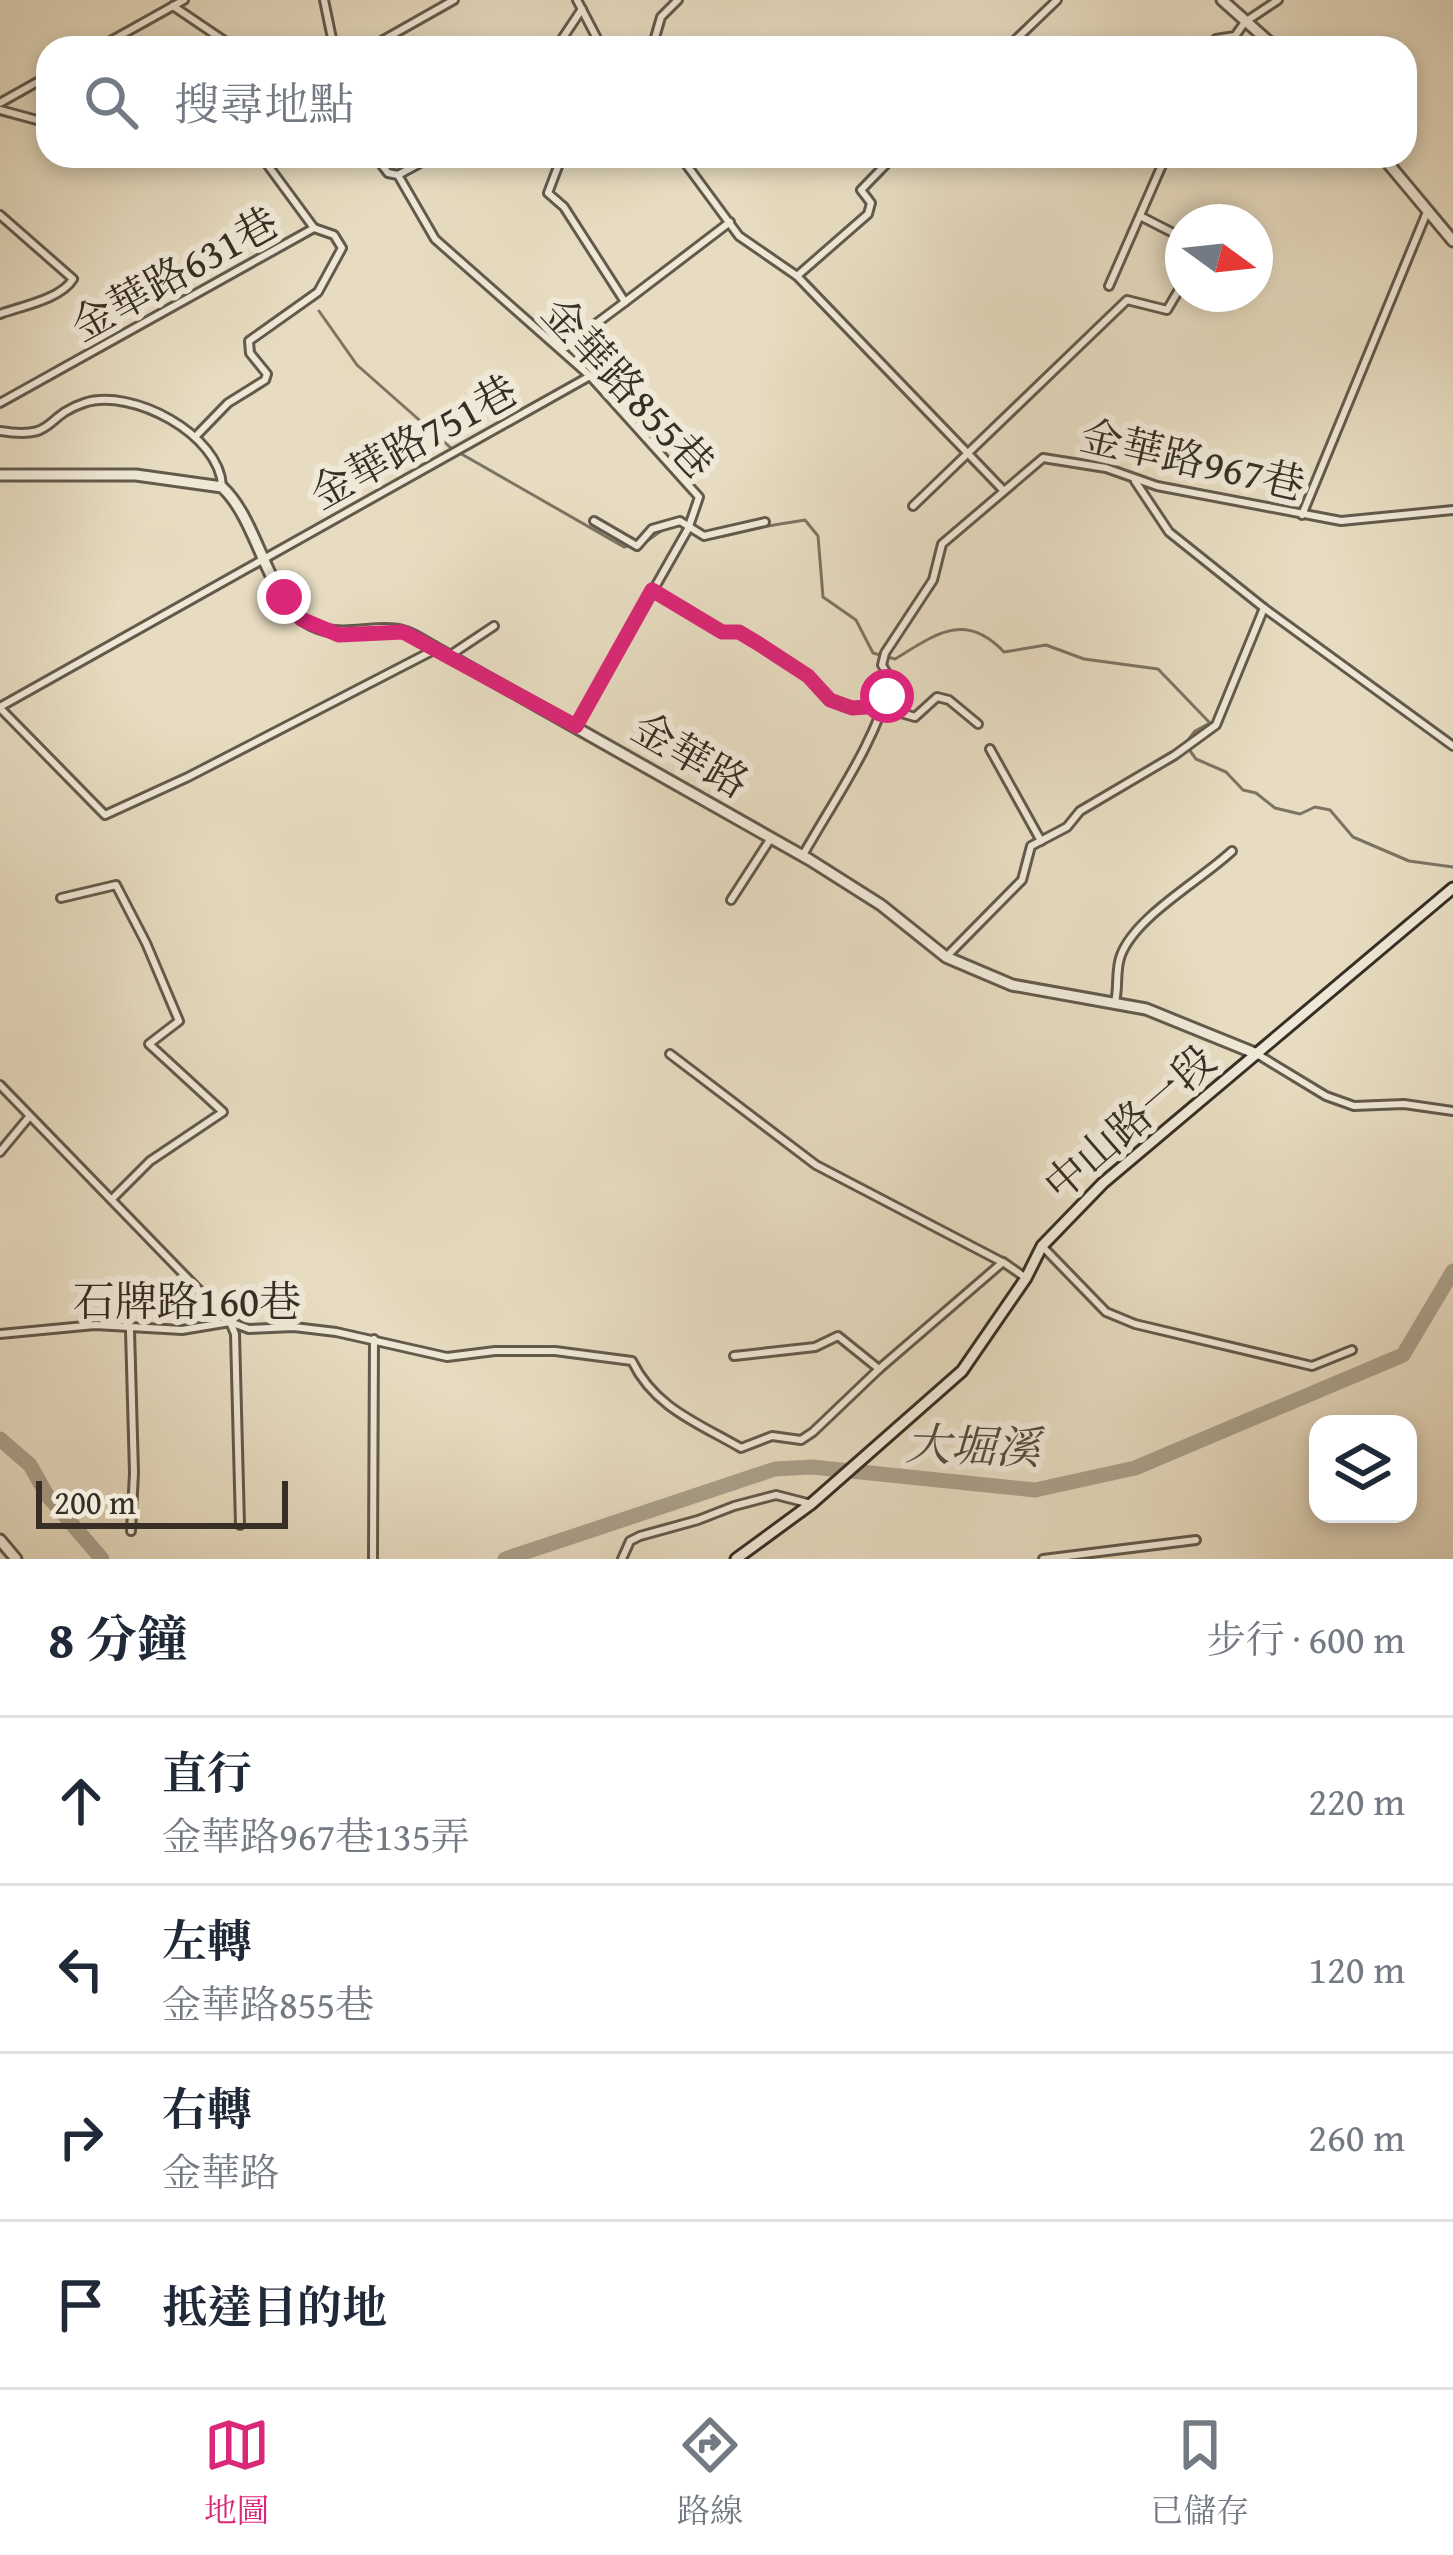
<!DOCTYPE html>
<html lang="zh-TW">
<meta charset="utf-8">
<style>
body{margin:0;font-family:"Gentium Book Plus","Noto Serif TC",serif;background:#f2f2f3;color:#1f2937}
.controls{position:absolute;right:36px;bottom:36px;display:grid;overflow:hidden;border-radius:24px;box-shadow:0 6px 18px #0003}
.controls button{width:108px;height:108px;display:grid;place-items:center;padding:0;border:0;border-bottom:3px solid #e0e1e3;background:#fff;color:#1f2937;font:60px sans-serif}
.compass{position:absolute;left:1165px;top:204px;width:108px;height:108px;border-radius:50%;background:#fff;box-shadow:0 6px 18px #0003;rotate:105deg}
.scale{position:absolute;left:36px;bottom:30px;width:252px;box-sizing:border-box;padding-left:12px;border:6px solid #372e25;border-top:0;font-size:33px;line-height:42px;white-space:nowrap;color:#372e25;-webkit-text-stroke:9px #efe8d7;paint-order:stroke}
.stop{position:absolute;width:36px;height:36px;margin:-27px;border:9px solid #db2777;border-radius:50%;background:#fff}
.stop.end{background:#db2777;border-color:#fff;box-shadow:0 3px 12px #0008}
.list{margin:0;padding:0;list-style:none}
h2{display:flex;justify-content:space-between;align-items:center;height:156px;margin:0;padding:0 48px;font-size:51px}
h2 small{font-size:39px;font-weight:400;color:#747a83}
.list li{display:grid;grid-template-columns:78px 1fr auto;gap:36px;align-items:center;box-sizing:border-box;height:168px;padding:0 48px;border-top:3px solid #e0e1e3}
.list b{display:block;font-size:45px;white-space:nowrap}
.list p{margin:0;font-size:39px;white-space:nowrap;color:#747a83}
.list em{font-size:39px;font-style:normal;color:#747a83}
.icon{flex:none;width:66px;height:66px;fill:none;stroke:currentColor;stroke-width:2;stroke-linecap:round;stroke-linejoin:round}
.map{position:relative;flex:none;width:1453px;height:1559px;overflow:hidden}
.search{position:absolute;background:#fff;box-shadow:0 6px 18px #0003;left:36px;right:36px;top:36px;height:132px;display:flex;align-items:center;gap:30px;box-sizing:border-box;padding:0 42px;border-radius:36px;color:#747a83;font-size:45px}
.sheet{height:828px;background:#fff}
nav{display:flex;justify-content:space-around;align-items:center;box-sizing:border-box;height:168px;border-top:3px solid #e0e1e3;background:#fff;font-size:33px;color:#747a83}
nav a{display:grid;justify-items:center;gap:6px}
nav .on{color:#db2777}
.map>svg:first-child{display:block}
</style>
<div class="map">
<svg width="1453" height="1559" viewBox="0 0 1453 1559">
<rect width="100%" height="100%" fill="#e7dcc1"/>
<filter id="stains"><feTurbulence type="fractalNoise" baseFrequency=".00167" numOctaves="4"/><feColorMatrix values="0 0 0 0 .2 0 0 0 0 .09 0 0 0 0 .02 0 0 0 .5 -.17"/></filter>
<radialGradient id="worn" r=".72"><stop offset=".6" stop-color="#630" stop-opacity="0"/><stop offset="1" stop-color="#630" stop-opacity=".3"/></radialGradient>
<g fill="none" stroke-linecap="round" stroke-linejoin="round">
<g stroke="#7d7363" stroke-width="3">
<polyline points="319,311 357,365 451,448 624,547 634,545"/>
<path d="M678,523c25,21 40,15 70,7 18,-4 38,-7 57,-10l13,16 5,61 33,23 17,33 22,6c41,-25 70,-48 109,-7l42,-7 38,14 74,10 52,54 -15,8 -10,13 11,15 30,13 17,18 13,3 19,15 25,6 15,-7 15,3 23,27 56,24 44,6"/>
<polyline points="643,544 665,528"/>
</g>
<g stroke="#aba18c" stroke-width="15">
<polyline points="0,1439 30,1465 47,1495 102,1559"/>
<polyline points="505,1559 775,1469 812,1467 1035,1490 1135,1468 1403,1355 1453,1271"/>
</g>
<defs>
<g id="minor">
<polyline points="324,0 334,48"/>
<polyline points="577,0 602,48"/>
<polyline points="173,6 235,48"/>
<polyline points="98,48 184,0"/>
<polyline points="369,48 454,0"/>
<polyline points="556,48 582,9"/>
<polyline points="652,48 661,17 678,0"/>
<polyline points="1007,48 1057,0"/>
<polyline points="1208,48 1216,39 1235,36 1245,22 1278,0"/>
<polyline points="0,103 48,76"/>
<polyline points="0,110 48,123"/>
<polyline points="261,156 314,228"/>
<polyline points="375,156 388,173 398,175 435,239 590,376 699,497 688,529 576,726"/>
<polyline points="562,156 548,193 564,207 625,302 730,222"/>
<polyline points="680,156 739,236 797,276 1004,491"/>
<polyline points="398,175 433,156"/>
<path d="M0,215l73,64c-12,20 -51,27 -73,35"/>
<polyline points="1142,217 1183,238"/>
<polyline points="797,276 868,214 871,203 861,190 894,156"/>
<polyline points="1109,286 1166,156"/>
<polyline points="562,349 625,302"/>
<polyline points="0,403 314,228"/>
<path d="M0,431c57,9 42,-14 84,-28 48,-16 136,32 138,83"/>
<polyline points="196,436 228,403 265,380 267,374 250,353 249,341 318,292 342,248 334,235 314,228"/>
<polyline points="1135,481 1169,532 1264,608 1453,746"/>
<polyline points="913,506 1127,300 1167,310 1183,283"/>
<polyline points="1302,515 1427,212"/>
<polyline points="594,521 637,546 652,529 680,521 704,536 765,522"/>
<polyline points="652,589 722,632 739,632 759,644 808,676 829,700 852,708 870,704 915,717 937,697 949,700 978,724"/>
<polyline points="449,656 494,626"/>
<polyline points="0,707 590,376"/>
<polyline points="0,708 105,815 188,777 434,650"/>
<polyline points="990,749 1041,841"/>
<path d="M803,855c31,-55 73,-113 88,-175l-9,-15 3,-12 48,-73 9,-36 101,-86 63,10 51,18 184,35 112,-11"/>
<polyline points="61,898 116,885 146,943 179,1021 149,1044 223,1112 150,1161 112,1199"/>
<polyline points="731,900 771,838"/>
<polyline points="946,957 1022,880 1031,846 1067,827 1080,811 1175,755 1216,725 1264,608"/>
<path d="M1115,1002c4,-16 0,-32 6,-47 15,-39 79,-74 111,-104"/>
<polyline points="670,1054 816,1165 1002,1262"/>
<polyline points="1257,1054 1326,1096 1354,1106 1404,1104 1453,1111"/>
<polyline points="0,1085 230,1322 235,1334 240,1525"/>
<polyline points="0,1152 29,1117"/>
<polyline points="1042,1246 1106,1312 1135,1324 1312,1366 1352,1350"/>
<polyline points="130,1330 134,1473 131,1531"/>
<path d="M0,1334l95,-9 87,5 48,-8 19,7 45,-2 42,5 111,25 48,-6h60l77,10c23,47 66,62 109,87l31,-12 29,4 12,-8 66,-63 124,-107 23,16"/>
<polyline points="734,1356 815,1347 838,1336 879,1369"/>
<polyline points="373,1559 374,1339"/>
<polyline points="622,1559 630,1541 640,1536 698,1520 734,1506 776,1495 811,1504"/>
<polyline points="1043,1559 1196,1540"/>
</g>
<g id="tertiary">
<polyline points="1222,0 1276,48"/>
<polyline points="1382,156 1453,241"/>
<path d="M0,475h136l86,12c38,35 45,117 90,138 29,14 53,2 83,5 14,1 29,12 42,19l373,211 71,45 65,52 66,28 134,24 111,45"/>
<polyline points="0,1540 16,1559"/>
</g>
<polyline id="secondary" points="736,1559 811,1504 962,1371 1026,1278 1042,1246 1103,1183 1453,888"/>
</defs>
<use href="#minor" stroke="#635a4c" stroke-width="12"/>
<use href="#tertiary" stroke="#635a4c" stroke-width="15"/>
<use href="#secondary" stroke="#372e25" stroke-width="15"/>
<use href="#minor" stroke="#efe8d7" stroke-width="6"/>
<use href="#tertiary" stroke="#efe8d7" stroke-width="9"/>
<use href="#secondary" stroke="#efe8d7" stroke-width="9"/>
</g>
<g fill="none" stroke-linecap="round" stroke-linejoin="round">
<polyline stroke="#db2777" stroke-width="15" points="284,597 301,619 339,635 403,632 576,726 652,590 722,632 739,632 759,644 808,676 830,700 852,708 881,706 887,696"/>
</g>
<g text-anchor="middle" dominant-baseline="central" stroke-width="12" stroke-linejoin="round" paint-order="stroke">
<g font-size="42" fill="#372e25" stroke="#efe8d7">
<text transform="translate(174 273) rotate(-29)">金華路631巷</text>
<text transform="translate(629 387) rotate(47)">金華路855巷</text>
<text transform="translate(413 441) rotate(-29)">金華路751巷</text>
<text transform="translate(1193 459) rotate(13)">金華路967巷</text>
<text transform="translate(691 754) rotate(30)">金華路</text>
<text transform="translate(1129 1122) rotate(-41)">中山路一段</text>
<text x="187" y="1300">石牌路160巷</text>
</g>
<g font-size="45" font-style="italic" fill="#544b3f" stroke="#efe8d7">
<text transform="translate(973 1445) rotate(2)">大堀溪</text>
</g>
</g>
<rect width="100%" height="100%" filter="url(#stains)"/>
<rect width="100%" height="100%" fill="url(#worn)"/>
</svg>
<div class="controls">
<button><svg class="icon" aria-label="layers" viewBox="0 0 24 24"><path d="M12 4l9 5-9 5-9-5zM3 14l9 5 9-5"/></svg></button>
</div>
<svg class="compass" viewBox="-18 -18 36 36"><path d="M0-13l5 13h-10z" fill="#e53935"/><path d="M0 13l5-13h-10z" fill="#747a83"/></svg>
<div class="scale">200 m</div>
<div class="stop" style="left:887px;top:696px"></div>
<div class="stop end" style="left:284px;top:597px"></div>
<div class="search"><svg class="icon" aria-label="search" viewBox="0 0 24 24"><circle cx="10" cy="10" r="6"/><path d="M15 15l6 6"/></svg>搜尋地點</div>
</div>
<section class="sheet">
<h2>8 分鐘<small>步行 · 600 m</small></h2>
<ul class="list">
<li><svg class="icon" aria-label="ahead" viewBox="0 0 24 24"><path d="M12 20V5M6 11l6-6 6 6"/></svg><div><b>直行</b><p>金華路967巷135弄</p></div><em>220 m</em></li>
<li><svg class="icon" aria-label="left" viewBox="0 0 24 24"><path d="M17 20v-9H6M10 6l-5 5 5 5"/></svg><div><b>左轉</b><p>金華路855巷</p></div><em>120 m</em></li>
<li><svg class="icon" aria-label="right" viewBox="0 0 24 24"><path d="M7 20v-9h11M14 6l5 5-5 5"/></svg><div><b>右轉</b><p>金華路</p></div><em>260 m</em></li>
<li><svg class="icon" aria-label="arrive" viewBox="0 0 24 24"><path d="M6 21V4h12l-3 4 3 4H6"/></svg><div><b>抵達目的地</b></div></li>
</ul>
</section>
<nav>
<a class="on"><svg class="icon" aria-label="map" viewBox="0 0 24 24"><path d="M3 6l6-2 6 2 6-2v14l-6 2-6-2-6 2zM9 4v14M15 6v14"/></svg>地圖</a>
<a><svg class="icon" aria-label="directions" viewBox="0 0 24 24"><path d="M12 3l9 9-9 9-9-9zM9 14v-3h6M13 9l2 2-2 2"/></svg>路線</a>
<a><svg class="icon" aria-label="saved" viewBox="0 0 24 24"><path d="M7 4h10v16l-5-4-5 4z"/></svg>已儲存</a>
</nav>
